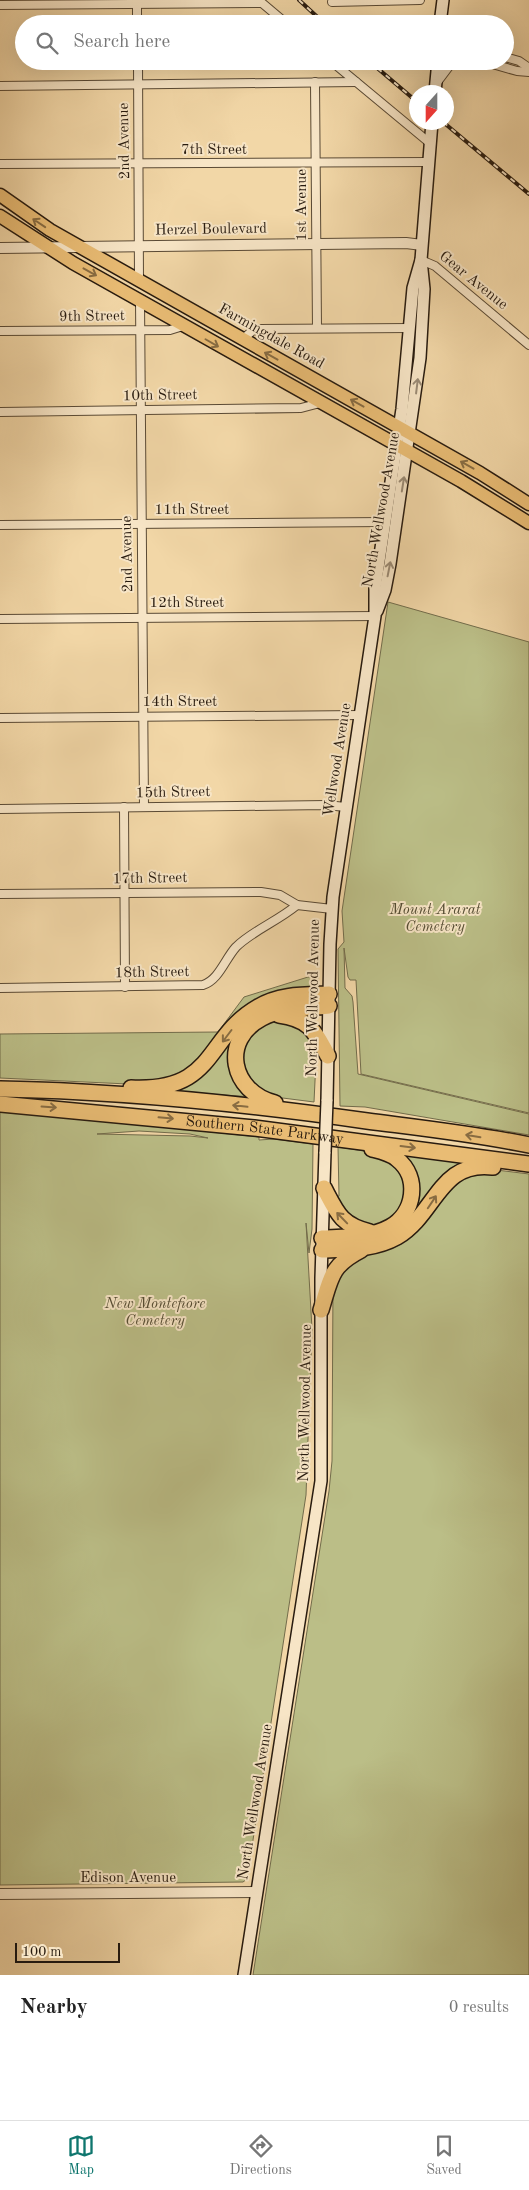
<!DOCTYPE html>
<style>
body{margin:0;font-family:"Old Standard TT",serif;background:#f2f2f2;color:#222}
.compass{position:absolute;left:409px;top:85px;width:45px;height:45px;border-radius:50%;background:#fff;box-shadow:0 5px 20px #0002;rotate:201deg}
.scale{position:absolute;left:15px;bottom:12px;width:105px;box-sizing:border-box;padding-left:5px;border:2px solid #281b0f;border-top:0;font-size:14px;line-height:18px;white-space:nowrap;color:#281b0f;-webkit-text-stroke:4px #f7e5c6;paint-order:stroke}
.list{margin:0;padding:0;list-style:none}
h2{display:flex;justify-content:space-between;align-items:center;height:65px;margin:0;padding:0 20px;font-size:21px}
h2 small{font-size:16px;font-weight:400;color:#767676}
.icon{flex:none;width:28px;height:28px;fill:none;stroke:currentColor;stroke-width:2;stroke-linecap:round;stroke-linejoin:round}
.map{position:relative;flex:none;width:529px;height:1975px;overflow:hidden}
.search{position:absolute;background:#fff;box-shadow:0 5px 20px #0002;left:15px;right:15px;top:15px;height:55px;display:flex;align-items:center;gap:12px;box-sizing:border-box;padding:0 18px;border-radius:28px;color:#767676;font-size:19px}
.sheet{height:145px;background:#fff}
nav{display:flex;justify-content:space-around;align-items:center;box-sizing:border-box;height:70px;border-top:1px solid #e0e0e0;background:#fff;font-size:14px;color:#767676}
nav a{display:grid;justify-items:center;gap:2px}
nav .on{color:#0f766e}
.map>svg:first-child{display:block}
</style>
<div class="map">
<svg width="529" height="1975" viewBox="0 0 529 1975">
<rect width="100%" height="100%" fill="#f2d7a7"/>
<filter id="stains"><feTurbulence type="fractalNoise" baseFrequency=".004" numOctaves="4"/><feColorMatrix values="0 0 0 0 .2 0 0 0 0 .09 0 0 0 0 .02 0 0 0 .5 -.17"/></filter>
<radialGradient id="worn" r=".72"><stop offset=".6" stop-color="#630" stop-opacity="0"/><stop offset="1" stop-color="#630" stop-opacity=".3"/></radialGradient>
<g fill="#bbbe87" stroke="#726c4b" fill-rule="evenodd">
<polygon points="388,602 529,642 529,1113 361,1074 356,980 350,980 348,977 344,948 345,988 352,996 353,1002 358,1074 529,1114 529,1135 365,1107 340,1106 338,949 344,942 342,911"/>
<polygon points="308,977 318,978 314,988 292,990 199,1064 170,1080 128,1084 0,1078 0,1034 218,1032 244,997"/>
<polygon points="290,1005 235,1042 254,1097 162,1091 227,1039"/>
<path d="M276,1019l17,1 19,19 4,21 -2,42 -47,-6 -24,-19c-2,-42 -2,-39 33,-58z"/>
<path d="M0,1110l259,27v3l15,-1 39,5 -1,85 -3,24 -3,-30 6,106 -6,166 -59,384 -4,3 -243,3zM139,1131l51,3 18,4 -18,-2 -93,-2z"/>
<polygon points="338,1147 384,1154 407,1179 406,1199 397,1213 383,1223 366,1227 350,1222 335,1197 339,1196"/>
<polygon points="397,1154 469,1160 424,1209 369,1238 413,1201"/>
<polygon points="480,1168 529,1174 529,1975 253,1975 329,1491 332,1461 333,1285 342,1264 402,1240 450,1181"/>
</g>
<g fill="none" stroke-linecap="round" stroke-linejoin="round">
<defs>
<g id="minor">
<polyline points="137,0 137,24"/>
<polyline points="332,2 420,0"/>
<polyline points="0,5 262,3 287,24"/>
<polyline points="505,57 519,61 529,68"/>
<polyline points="138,61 139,281"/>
<polyline points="331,61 431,144"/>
<polyline points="482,61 517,71 529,72"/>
<polyline points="438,81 453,61"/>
<polyline points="315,82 317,328"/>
<polyline points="0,86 356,82"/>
<polyline points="0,164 429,162"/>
<polyline points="421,260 435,266 529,345"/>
<polyline points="140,300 144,807"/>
<polyline points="0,331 170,330 183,326"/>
<polyline points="242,340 252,331 260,329 410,328"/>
<polyline points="0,412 301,408 320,403"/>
<polyline points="0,525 385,522"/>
<polyline points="0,619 375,616"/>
<polyline points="0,718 360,715"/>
<polyline points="124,807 125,987"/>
<polyline points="0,809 326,805 346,807"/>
<polyline points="0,894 261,892 280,895 297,905 332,909"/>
<path d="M0,988l203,-3c16,-5 22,-26 33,-38 16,-16 42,-26 61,-42"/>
</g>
<g id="tertiary">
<polyline points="0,248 406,243 422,245"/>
<polyline points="0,1894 257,1892"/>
</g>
<g id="secondary">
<polyline points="440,24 443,0"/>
<polyline points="435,92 438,61"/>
<polyline points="377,611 385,590 390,564 420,358 424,289 421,260 432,122"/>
<polyline points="327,1101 330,944 333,897 375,616 375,588 402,409 413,288 421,260"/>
<polyline points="244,1975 321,1481 321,1278 325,1152"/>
</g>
<g id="primary">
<polyline points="0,195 50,230 480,473 529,504"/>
<polyline points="0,216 73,263 461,481 529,523"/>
</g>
<g id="motorway">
<path d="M279,1015c30,4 35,15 49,41"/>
<path d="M131,1088c86,4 73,-50 127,-81 22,-13 46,-12 71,-13"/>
<path d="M0,1089c120,2 248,15 367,32 54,7 109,13 162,24"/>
<path d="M275,1103c-44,-11 -55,-63 -13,-85 19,-10 45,-10 67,-12"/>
<path id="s1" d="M0,1104l254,24 275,36"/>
<path d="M324,1188c13,25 17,37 46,44"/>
<path d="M322,1238c23,-1 48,0 68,-11 25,-14 30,-50 7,-68 -7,-6 -17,-8 -25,-10"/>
<path d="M322,1250c25,-1 52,0 75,-13 39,-23 42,-77 96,-70"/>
<path d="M321,1310c10,-32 9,-44 40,-60"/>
</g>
</defs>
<use href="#minor" stroke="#5a4a35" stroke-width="10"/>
<use href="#tertiary" stroke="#5a4a35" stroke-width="12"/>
<use href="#secondary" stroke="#281b0f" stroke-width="14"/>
<use href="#primary" stroke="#281b0f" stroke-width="15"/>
<use href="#motorway" stroke="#281b0f" stroke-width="18"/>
<use href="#minor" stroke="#f7e5c6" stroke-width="8"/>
<use href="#tertiary" stroke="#f7e5c6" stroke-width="10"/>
<use href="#secondary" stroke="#f7e5c6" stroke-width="11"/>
<use href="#primary" stroke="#e9bc74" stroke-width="12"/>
<use href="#motorway" stroke="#e9bc74" stroke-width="15"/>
<defs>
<g id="rail">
<polyline points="299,0 325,24"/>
<polyline points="369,61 416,101"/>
<polyline points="443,122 529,194"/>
</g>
</defs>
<use href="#rail" stroke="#281b0f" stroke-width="4"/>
<use href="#rail" stroke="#f7e5c6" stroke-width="2" stroke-dasharray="5.5" stroke-linecap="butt"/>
<defs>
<polyline id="secondary-bridge" points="325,1152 327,1101"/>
</defs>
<use href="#secondary-bridge" stroke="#281b0f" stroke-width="14" stroke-linecap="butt"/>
<use href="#secondary-bridge" stroke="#f7e5c6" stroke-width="11"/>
</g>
<defs><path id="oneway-shaft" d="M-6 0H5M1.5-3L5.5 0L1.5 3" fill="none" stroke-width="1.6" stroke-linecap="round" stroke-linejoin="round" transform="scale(1.25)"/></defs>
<g stroke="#886c42">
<use href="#oneway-shaft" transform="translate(39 223) rotate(-146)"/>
<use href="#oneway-shaft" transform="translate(90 272) rotate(29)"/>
<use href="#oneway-shaft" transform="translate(212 343) rotate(30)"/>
<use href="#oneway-shaft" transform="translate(271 356) rotate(-151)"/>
<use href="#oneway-shaft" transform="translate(357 403) rotate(-151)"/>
<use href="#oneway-shaft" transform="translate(467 465) rotate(-151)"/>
<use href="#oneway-shaft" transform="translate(227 1036) rotate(127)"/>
<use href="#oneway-shaft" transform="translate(240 1106) rotate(-174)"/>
<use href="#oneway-shaft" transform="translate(49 1107) rotate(4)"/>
<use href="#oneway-shaft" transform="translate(166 1118) rotate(5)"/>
<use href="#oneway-shaft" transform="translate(473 1136) rotate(-171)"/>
<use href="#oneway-shaft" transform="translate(408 1147) rotate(7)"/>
<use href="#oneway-shaft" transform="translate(432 1202) rotate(-56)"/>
<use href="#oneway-shaft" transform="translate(342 1218) rotate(-134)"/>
</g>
<g stroke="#9a8a74">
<use href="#oneway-shaft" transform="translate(417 386) rotate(-83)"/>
<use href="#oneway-shaft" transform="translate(403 484) rotate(-81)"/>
<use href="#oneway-shaft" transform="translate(389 569) rotate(-79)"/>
</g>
<g text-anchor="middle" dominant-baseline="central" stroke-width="4" stroke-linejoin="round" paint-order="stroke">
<g font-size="15" fill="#281b0f" stroke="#f7e5c6">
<text transform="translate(125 141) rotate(-91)">2nd Avenue</text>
<text x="214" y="150">7th Street</text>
<text transform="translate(302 205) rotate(-90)">1st Avenue</text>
<text transform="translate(211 230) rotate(-1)">Herzel Boulevard</text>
<text transform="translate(473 281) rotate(39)">Gear Avenue</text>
<text transform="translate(92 317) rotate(-1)">9th Street</text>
<text transform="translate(271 337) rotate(29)">Farmingdale Road</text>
<text transform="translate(160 396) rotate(-1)">10th Street</text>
<text x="192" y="510">11th Street</text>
<text transform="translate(382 510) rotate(-80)">North Wellwood Avenue</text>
<text transform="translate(128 554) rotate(-91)">2nd Avenue</text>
<text x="187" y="603">12th Street</text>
<text x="180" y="702">14th Street</text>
<text transform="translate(338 760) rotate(-81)">Wellwood Avenue</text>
<text transform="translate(173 793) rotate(-1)">15th Street</text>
<text transform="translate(150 879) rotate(-1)">17th Street</text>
<text transform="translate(152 973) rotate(-1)">18th Street</text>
<text transform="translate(314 998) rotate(-89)">North Wellwood Avenue</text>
<text stroke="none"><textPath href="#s1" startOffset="266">Southern State Parkway</textPath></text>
<text transform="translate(306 1403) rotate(-89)">North Wellwood Avenue</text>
<text transform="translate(256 1802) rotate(-81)">North Wellwood Avenue</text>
<text x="128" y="1878">Edison Avenue</text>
</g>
<g font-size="15" font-style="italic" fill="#544c33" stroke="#f7e5c6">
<text x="435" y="910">Mount Ararat<tspan x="435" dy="17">Cemetery</tspan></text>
<text x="155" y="1304">New Montefiore<tspan x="155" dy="17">Cemetery</tspan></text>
</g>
</g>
<rect width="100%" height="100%" filter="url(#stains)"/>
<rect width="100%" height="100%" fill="url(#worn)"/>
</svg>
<svg class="compass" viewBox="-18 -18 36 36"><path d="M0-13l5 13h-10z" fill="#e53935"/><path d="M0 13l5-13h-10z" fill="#767676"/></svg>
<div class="scale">100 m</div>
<div class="search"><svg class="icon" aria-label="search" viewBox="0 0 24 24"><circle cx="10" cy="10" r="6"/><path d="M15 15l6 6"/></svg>Search here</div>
</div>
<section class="sheet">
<h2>Nearby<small>0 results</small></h2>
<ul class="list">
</ul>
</section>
<nav>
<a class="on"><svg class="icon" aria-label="map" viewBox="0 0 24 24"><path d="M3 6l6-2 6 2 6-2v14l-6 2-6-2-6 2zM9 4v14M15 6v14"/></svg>Map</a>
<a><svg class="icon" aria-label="directions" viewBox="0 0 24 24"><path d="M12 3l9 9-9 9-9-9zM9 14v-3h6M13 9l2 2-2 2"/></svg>Directions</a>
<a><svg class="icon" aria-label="saved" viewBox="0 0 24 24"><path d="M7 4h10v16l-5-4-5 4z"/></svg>Saved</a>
</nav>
